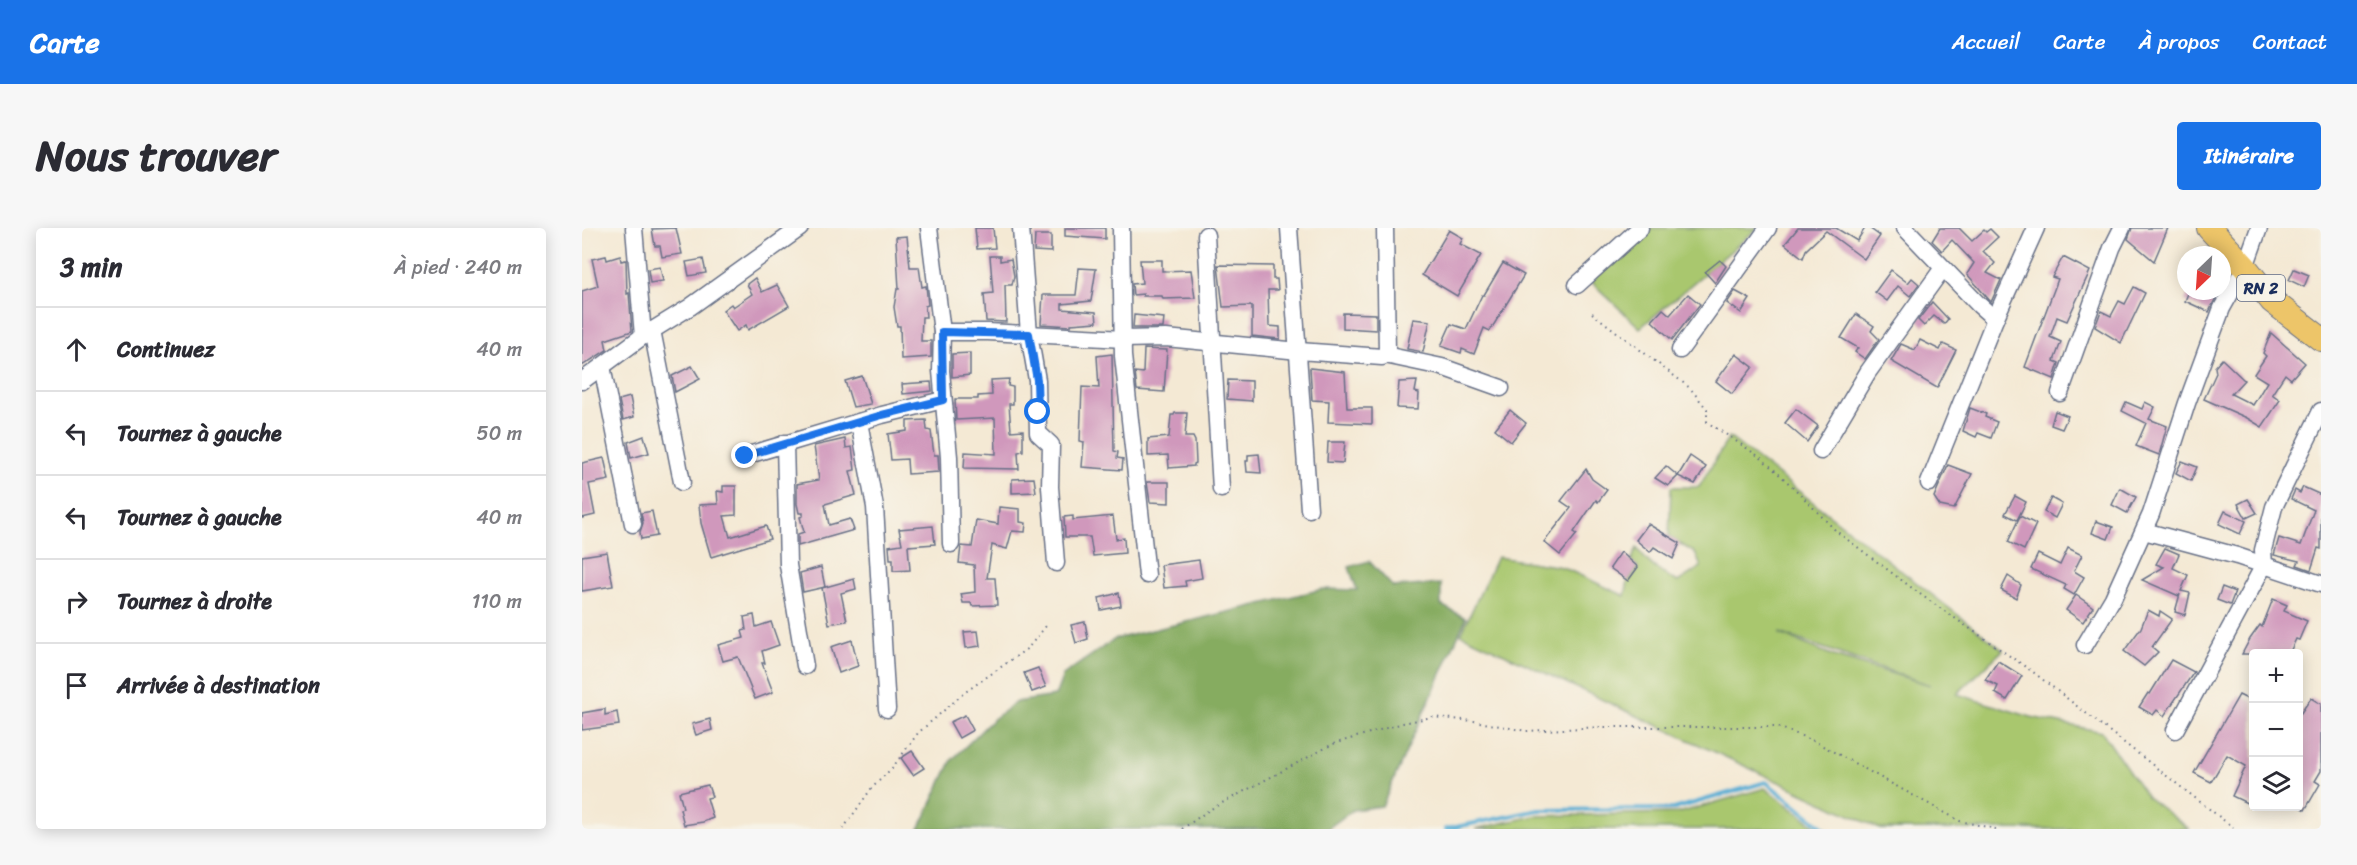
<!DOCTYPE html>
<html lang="fr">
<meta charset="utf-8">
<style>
body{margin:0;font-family:Sriracha,sans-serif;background:#f7f7f7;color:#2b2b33}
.controls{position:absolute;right:18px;bottom:18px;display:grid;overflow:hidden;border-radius:6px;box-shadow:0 3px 15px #0003}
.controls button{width:54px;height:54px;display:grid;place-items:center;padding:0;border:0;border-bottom:2px solid #e1e1e2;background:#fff;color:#2b2b33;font:30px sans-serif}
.compass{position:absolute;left:1595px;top:18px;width:54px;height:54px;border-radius:50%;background:#fff;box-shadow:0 3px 15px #0003;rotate:205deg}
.stop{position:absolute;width:18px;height:18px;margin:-14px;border:4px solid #1a73e8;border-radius:50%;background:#fff}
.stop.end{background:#1a73e8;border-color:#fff;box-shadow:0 2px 6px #0008}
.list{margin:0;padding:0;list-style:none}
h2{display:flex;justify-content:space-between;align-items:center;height:78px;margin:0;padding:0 24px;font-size:26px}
h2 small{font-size:20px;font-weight:400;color:#7c7c81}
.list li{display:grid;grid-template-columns:39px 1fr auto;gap:18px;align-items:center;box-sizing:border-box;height:84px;padding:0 24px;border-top:2px solid #e1e1e2}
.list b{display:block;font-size:22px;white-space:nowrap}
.list em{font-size:20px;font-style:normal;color:#7c7c81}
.icon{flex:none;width:33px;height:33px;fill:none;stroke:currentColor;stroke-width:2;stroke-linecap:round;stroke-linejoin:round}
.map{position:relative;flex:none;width:1739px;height:601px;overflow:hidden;border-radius:6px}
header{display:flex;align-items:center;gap:36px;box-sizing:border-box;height:84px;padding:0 30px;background:#1a73e8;color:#fff}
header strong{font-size:28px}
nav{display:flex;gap:33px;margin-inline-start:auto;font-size:21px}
.intro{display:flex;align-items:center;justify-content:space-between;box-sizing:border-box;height:144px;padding:0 36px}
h1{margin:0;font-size:42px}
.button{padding:15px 27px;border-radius:6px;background:#1a73e8;color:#fff;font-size:21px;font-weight:700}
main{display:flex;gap:36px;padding:0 36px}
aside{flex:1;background:#fff;border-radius:6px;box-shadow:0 3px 15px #0003}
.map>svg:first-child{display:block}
</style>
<header>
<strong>Carte</strong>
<nav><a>Accueil</a><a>Carte</a><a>À propos</a><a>Contact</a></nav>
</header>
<div class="intro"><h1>Nous trouver</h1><a class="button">Itinéraire</a></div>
<main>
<aside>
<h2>3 min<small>À pied · 240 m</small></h2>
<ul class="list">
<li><svg class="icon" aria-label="ahead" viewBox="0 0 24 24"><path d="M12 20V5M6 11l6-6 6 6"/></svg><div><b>Continuez</b></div><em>40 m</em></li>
<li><svg class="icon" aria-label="left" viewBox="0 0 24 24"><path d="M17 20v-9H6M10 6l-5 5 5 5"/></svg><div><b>Tournez à gauche</b></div><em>50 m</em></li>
<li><svg class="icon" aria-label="left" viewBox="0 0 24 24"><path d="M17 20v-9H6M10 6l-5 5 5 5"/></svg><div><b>Tournez à gauche</b></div><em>40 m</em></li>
<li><svg class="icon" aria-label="right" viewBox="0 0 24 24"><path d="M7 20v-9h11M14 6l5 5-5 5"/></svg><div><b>Tournez à droite</b></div><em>110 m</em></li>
<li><svg class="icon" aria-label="arrive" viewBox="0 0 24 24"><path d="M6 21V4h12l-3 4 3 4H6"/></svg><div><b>Arrivée à destination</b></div></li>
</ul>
</aside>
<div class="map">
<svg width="1739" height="601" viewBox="0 0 1739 601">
<rect width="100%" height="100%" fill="#f7f3e8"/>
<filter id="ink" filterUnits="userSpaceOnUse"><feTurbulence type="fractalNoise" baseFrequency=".0167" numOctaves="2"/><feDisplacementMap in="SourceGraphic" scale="12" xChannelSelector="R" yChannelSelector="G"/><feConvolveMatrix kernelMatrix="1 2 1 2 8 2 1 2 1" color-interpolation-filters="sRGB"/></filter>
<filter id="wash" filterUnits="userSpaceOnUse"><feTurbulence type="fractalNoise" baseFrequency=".008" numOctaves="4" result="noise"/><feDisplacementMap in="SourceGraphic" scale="24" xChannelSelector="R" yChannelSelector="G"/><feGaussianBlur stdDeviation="1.35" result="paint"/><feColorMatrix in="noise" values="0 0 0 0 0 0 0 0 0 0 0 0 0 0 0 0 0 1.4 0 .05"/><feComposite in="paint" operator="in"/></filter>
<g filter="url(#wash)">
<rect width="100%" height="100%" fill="#f4e9d4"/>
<g fill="#a9c76e" stroke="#627b66" stroke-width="1.5" fill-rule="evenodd">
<polygon points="1062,0 1176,0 1058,100 1004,49"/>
<path d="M1147,209l274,213 -46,44 74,23 71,15 45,65 42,32h-309l-419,-195 36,-77 65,10 63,29 3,-15 10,-14 -7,-6 6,-13c10,16 25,26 41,34l23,-15 -6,-14 -26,-16 2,-50h28zM1198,406v-1l150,52 -96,-29z"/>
<polygon points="1183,560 1237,601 893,601 953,588 1097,585"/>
</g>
<polygon fill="#86ac61" stroke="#506e60" stroke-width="1.5" points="787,333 811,359 859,356 859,377 884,390 800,578 771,582 745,601 337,601 370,532 409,493 434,474 473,468 481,447 533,411 741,361 775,362 767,339"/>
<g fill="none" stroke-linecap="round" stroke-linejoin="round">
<polyline stroke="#58afd5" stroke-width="4" points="864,601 957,582 1092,581 1184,554 1243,601"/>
</g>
<g id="blocks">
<g fill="#d098bc">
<polygon points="94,0 100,26 80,29 78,18 73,18 70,1"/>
<polygon points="393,0 411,0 413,20 395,21"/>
<polygon points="483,0 523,0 523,11 483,8"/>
<polygon points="1216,0 1254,0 1275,13 1283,0 1287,0 1298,8 1282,31 1244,3 1224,22 1221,30 1203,16"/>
<polygon points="1358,0 1377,0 1390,13 1402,2 1404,4 1408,1 1416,9 1401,23 1413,35 1405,45 1419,52 1409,74 1385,46 1392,35 1370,12 1360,23 1350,13"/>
<polygon points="1550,0 1586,0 1572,33 1546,11"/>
<polygon points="867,2 881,10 878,16 899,27 875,68 840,47"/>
<polygon points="453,7 469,7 469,24 452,23"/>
<polygon points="325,8 328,39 337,39 340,59 344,58 346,77 343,78 344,89 340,89 339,113 349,113 349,129 319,131 318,98 315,98 312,79 315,61 317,61 314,9"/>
<polygon points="24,28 25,32 38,28 39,33 44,32 45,66 47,65 50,103 23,112 25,122 0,138 0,63 16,58 10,31"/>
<polygon points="408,28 418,28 418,33 429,31 432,48 430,57 423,57 424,94 404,93 402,66 411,65"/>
<polygon points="1481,29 1508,43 1485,93 1475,89 1468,109 1479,114 1472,133 1477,135 1472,151 1443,139 1476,51 1470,49"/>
<polygon points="121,31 124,45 107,48 104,34"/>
<polygon points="558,32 580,32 580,43 609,42 613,70 581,71 580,68 561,68 561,66 551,67 550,56 560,55"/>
<polygon points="1138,32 1144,38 1133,55 1123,44"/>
<polygon points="921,35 942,47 908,103 902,100 892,126 880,121 879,125 859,118 869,96 884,101 900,67 902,67"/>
<polygon points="636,37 691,38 691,51 695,51 696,62 686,62 687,98 698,99 698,111 670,108 670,78 641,79"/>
<polygon points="78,39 81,53 68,55 66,41"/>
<polygon points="497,40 514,41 509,73 480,76 480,81 514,84 515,94 489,96 489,98 459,96 461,67 494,67"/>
<polygon points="1712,41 1727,47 1722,59 1707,52"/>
<polygon points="1309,42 1326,55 1330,50 1337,56 1328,68 1316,58 1305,73 1293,64"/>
<polygon points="173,50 180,64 195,57 207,78 166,102 164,97 155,103 141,82 149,76 151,79 170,66 165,56"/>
<polygon points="1552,59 1563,65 1539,115 1513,99 1519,83 1529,88 1537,73 1543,76"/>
<polygon points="1153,63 1168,71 1159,85 1145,75"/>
<polygon points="1607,63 1627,63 1635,67 1627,84 1603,73"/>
<polygon points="1106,66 1118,76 1090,112 1070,93 1081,81 1088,87"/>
<polygon points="1350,74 1366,91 1362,96 1352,88 1342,98 1336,92"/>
<polygon points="761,85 794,86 794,102 761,100"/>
<polygon points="1274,86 1292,98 1289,103 1297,111 1283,131 1273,124 1276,120 1259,110"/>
<polygon points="552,87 582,90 581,100 551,100"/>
<polygon points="831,91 848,93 841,124 825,121"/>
<polygon points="1689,105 1723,135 1709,151 1703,146 1690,166 1698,172 1680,199 1665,190 1622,171 1634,145 1633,139 1640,131 1662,152 1649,166 1671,177 1685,154 1672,146 1684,128 1681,125"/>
<polygon points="1338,112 1358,122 1361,116 1374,122 1355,160 1309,133 1319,116 1333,122"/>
<polygon points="562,121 585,122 582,164 555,162 553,144 561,145"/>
<polygon points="388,125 388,147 370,149 370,126"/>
<polygon points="530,126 532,223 536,224 535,230 541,231 540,242 500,239 502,214 498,213 500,159 517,160 515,128"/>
<polygon points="1154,126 1171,139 1150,166 1134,153"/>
<polygon points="110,138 118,151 93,164 90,148"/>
<polygon points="728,140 763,144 765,180 790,180 790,196 746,194 747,173 730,172"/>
<polygon points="280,148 289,176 271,179 263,153"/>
<polygon points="427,151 426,158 431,159 431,176 427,176 429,203 441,202 441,223 436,224 437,241 382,240 383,224 414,226 413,190 374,192 373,171 396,171 396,168 410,167 409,152"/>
<polygon points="646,152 670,153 670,173 645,171"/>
<polygon points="835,153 833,164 837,165 836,181 815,180 817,154"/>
<polygon points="349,154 350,163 321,166 320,156"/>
<polygon points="48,169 52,189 41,192 37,172"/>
<polygon points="1544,174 1560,181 1563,174 1573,179 1567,191 1585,198 1577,227 1554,218 1564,195 1540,183"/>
<polygon points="1388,180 1404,186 1403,189 1415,194 1409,210 1396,205 1394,209 1381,203"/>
<polygon points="1214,181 1236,198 1225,214 1203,195"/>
<polygon points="928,182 944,195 929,214 913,201"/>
<polygon points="1473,183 1486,188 1480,201 1469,197"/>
<polygon points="593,185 605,185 603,209 611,209 613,213 614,235 612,236 612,238 587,240 586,227 566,228 566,211 587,209 589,187 592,187"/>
<polygon points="344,192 345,202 349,203 352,227 356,227 357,244 326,246 325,231 309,232 306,206 325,203 325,193"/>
<polygon points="62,208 67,225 49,230 46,214"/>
<polygon points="263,211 264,220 270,219 273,242 268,243 274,267 243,276 247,297 268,291 272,302 216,318 216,306 222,304 218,289 221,288 221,285 217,285 215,276 215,256 237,252 232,218"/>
<polygon points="746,214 763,214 761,235 745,234"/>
<polygon points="677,226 679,245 665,244 664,233 666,233 666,227"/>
<polygon points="1108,228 1124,239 1113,256 1096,248"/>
<polygon points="22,230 27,252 7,256 13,287 0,290 0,235"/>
<polygon points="1600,233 1615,239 1609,253 1594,245"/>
<polygon points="1366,237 1390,246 1372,281 1358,278 1352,269"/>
<polygon points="1084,238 1096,248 1086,258 1073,250"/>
<polygon points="1004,241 1010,251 1025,262 1016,274 1014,272 992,304 995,306 978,327 962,314 989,280 979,273"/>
<polygon points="452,250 454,264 430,265 430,251"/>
<polygon points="565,254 587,254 587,275 568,274"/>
<polygon points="141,258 154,258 154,287 142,288 148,309 184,298 188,311 129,329 119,295 117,277 136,276 135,263 141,264"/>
<polygon points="1721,259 1739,267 1739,321 1736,320 1729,342 1715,337 1717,333 1692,327 1697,310 1719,317 1732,282 1709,271 1713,262 1718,265"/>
<polygon points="1538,260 1554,269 1545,285 1530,277"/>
<polygon points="1433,268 1444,274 1435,292 1423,286"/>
<polygon points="1469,270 1480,276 1473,290 1462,284"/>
<polygon points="1666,271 1675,285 1664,290 1656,276"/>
<polygon points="417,279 438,281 438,294 444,295 443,304 430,303 425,321 410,317 405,350 413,350 415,377 390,378 389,375 381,375 379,366 393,364 392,337 377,335 379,318 390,319 394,292 416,296"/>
<polygon points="70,283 75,308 59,311 58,304 61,295 59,285"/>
<polygon points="1643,283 1664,293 1658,306 1637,296"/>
<polygon points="491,288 491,292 531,288 534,311 542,310 543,325 511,328 508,309 483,309 482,289"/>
<polygon points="1438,288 1454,296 1442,322 1426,314"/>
<polygon points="1514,293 1531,299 1526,311 1510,305"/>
<polygon points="1066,296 1098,315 1091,331 1072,319 1068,324 1054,312"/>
<polygon points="351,298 353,316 326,318 328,342 311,343 311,331 308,331 307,318 320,316 317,301"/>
<polygon points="1486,320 1500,327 1492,343 1502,349 1492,367 1482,361 1484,357 1449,341 1456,326 1478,337"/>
<polygon points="1583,320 1597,326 1591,340 1606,347 1599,363 1608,365 1603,387 1593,384 1598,366 1597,368 1560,352 1582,339 1574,336"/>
<polygon points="25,324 31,358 0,363 0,328"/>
<polygon points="1039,324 1056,339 1046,353 1028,340"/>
<polygon points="617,332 620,350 603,353 604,358 582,360 579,337"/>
<polygon points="239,339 243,359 221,364 218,345"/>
<polygon points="1426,348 1439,357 1434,370 1419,362"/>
<polygon points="272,351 274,361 259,365 265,393 247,396 240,360"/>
<polygon points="1640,359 1653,364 1648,377 1635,372"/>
<polygon points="537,365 539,378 519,382 517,370"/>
<polygon points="1494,367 1511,379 1501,394 1484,382"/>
<polygon points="1691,371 1705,377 1702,383 1725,393 1717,412 1714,411 1707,426 1660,426 1668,411 1678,397 1680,399"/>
<polygon points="1566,382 1577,388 1578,383 1590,391 1570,419 1576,424 1562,438 1542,423 1559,400"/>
<polygon points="172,387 174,399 189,394 197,417 180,423 183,435 180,435 191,464 173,471 156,429 141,433 136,417 162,410 160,403 164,402 162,389"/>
<polygon points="503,394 506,411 494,415 489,397"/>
<polygon points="396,403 398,418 384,420 382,404"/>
<polygon points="270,412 276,438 257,445 249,419"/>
<polygon points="1589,432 1612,444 1582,488 1575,482 1571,487 1557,479 1566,465 1568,466"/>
<polygon points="1416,433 1440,448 1425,472 1413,465 1416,458 1403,452"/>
<polygon points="456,440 464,459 450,464 442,445"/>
<polygon points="1657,467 1671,474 1671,578 1650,568 1664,538 1645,527 1629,554 1612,545"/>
<polygon points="1729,470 1739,476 1739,543 1733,553 1738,556 1723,582 1716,578 1716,489"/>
<polygon points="23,481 23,487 35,484 37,497 0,502 0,485"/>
<polygon points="383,487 391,502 377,510 368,494"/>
<polygon points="128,491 130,502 114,507 110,496"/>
<polygon points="330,523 342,540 331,547 319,530"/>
<polygon points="126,557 130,569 125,570 131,590 121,594 102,597 98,581 101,580 97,564"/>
</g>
</g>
</g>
<g filter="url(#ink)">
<use href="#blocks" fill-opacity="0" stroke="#677087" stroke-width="1.5"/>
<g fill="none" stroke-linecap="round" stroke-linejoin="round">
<defs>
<g id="minor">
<polyline points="52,0 61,108"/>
<polyline points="347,0 360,104 359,143 367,229 369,316"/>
<polyline points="439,0 447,106 455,152 456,205 469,217 468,259 474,335"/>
<polyline points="539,0 541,128 565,347"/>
<polyline points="707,0 727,281"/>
<polyline points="1323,0 1397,77 1413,91"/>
<polyline points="624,7 639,261"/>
<polyline points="995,57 1058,0"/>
<polyline points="70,102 100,254"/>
<polyline points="360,104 406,104 542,111 584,110 717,123 800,129 803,127 860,139 919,160"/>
<polyline points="1098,122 1186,0"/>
<polyline points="803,127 805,124 803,0"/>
<polyline points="20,138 51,296"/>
<polyline points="0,153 61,108 108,79 218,0"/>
<polyline points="1478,165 1530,20 1540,0"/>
<polyline points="277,194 293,279 305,481"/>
<polyline points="203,215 206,337 223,438"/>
<polyline points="1239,223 1286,144 1361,40"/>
<polyline points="163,228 300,187 361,172"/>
<polyline points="1347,255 1413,91 1454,0"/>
<polyline points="1562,303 1655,328 1739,356"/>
<polyline points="1503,417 1531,370 1569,286 1605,175 1640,80 1663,39 1677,0"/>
<polyline points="1593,502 1682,337 1681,322 1692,279 1739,183"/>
</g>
<polyline id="highway" points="1627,0 1663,39 1690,73 1739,111"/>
</defs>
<use href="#minor" stroke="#677087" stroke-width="19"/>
<use href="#highway" stroke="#677087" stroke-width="26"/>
<g stroke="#677087" stroke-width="2" stroke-dasharray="1.5 4.5" stroke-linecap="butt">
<polyline points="1010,85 1108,160 1125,181 1125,194 1178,229 1210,258 1254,303 1342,369 1451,444 1653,601"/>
<polyline points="261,601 289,561 311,539 336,505 382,465 446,420 464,398"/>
<polyline points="600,601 627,582 751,516 821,495 850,489 892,493 944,503 1020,499 1196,499 1230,512 1378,593 1414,601"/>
</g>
<use href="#minor" stroke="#fff" stroke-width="16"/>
<use href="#highway" stroke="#edc569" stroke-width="24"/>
</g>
</g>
<g fill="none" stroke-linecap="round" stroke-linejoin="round" filter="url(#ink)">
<polyline stroke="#1a73e8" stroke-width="8" points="163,228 300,187 361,172 360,104 447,106 455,152 456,184"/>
</g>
<g text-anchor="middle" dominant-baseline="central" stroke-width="4.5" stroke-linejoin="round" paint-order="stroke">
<rect fill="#f7f3e8" stroke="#5d6a87" stroke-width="1.5" x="1655" y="47" width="48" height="26" rx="4.5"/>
<g font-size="16" font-weight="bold" fill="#1b2f5e">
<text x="1679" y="60">RN 2</text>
</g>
</g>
</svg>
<div class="controls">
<button>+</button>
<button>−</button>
<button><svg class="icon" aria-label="layers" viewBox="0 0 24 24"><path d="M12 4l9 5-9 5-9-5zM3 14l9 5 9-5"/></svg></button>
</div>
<svg class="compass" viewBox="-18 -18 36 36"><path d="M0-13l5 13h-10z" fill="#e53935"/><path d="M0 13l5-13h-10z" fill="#7c7c81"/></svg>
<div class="stop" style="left:456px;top:184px"></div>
<div class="stop end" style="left:163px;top:228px"></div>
</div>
</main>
